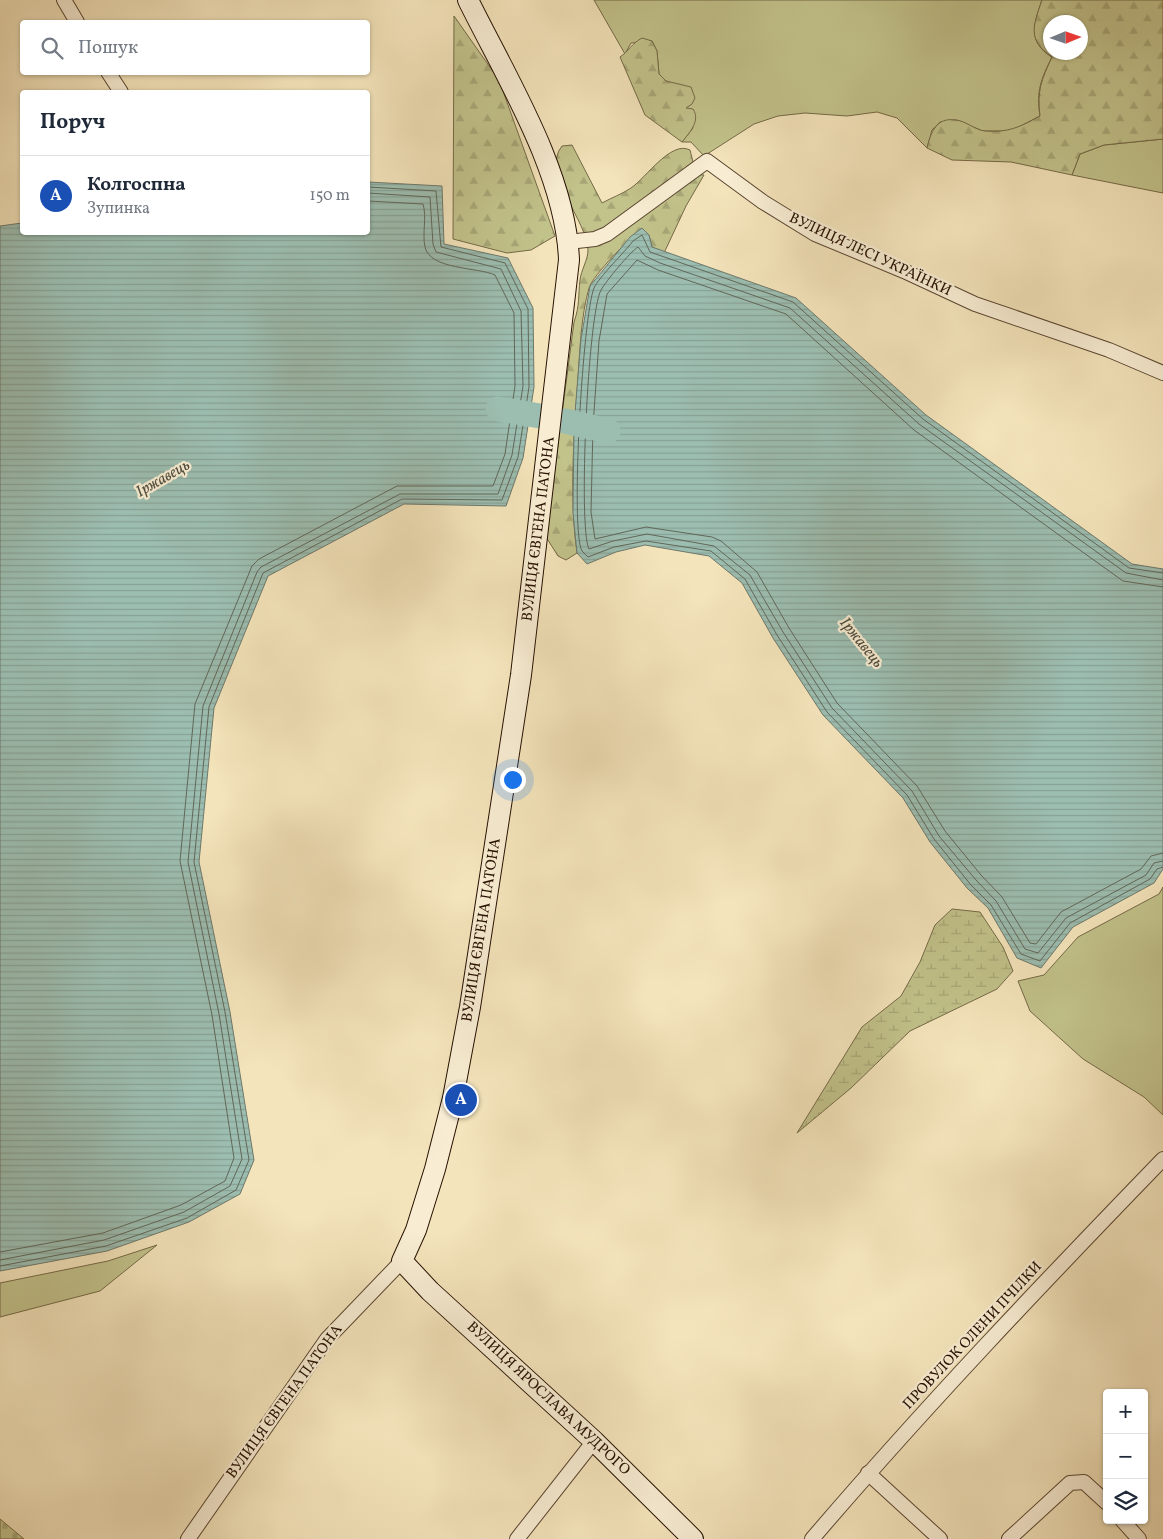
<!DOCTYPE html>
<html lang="uk">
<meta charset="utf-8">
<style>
body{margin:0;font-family:Vollkorn,serif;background:#f6f6f7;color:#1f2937}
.controls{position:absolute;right:15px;bottom:15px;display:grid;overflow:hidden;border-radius:5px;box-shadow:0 1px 4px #0004}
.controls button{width:45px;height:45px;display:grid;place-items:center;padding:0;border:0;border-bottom:1px solid #e0e1e3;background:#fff;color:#1f2937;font:25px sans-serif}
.compass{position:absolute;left:1043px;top:15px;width:45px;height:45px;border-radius:50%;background:#fff;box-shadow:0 1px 4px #0004;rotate:88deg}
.you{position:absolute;left:512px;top:779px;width:18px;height:18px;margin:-12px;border:4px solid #fff;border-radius:50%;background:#1a73e8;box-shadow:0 0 0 8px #1a73e833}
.badge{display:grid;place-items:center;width:32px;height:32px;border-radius:50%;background:#db2777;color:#fff;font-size:16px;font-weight:700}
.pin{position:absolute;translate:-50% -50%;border:2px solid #fff;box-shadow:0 1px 5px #0006}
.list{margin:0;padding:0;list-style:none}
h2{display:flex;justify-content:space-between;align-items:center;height:65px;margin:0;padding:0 20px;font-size:21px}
h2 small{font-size:16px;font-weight:400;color:#747a83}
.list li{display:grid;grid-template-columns:32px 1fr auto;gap:15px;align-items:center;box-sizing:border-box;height:80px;padding:0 20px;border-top:1px solid #e0e1e3}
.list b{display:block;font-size:19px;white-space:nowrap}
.list p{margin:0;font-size:16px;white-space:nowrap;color:#747a83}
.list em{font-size:16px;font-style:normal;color:#747a83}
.icon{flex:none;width:28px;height:28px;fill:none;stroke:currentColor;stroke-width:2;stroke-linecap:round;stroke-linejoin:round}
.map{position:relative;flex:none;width:1163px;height:1539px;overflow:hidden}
.search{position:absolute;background:#fff;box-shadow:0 1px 4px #0004;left:20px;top:20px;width:350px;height:55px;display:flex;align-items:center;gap:12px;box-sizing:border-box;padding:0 18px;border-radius:5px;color:#747a83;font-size:19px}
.panel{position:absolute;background:#fff;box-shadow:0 1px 4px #0004;left:20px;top:90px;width:350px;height:145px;border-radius:5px}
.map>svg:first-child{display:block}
</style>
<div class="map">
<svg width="1163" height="1539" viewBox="0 0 1163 1539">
<defs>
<pattern id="forest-firs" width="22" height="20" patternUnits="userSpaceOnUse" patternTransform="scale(1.25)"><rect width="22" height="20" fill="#c2c28b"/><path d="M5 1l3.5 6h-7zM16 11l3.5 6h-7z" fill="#a7a676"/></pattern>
<pattern id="wetland-marsh" width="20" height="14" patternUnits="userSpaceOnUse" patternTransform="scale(1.25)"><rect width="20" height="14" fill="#c2c28b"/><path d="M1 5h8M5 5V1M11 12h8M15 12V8" fill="none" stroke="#a7a676"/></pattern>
<pattern id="cemetery-stones" width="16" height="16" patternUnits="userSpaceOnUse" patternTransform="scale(1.25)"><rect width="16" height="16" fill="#c2c28b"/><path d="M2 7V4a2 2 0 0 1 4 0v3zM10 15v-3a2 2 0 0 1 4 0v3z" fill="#a7a676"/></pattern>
<pattern id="water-rules" width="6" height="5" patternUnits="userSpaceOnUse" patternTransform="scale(1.25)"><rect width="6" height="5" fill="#9cbeb1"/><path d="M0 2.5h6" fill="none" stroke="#86a296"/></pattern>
</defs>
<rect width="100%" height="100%" fill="#f4e4bb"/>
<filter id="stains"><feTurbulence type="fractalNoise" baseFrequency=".004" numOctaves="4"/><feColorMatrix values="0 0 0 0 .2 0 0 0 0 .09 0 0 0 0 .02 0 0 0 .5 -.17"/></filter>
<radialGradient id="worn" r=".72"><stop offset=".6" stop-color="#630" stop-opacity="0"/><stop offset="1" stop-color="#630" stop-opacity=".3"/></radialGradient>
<g fill="#c2c28b" stroke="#746946">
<path d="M594,0h448c-8,24 -15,42 10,57 -11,22 -16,34 -12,59l-29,15h-28l-27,-11 -16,2 -8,8 -5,18 -30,-30 -20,-6 -30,4 -42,-3 -27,3 -24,8 -50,32 -13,-14h-9l11,-14 -5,-18 -3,-2 -4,-22 -15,-5 -7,-7 -2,-23 -5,-10 -21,2 -6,11z"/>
<polygon points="1163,139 1163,193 1072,175 1080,154 1104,145"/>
<polygon points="1163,887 1163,1115 1144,1097 1083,1059 1030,1011 1018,981 1044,975 1078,937 1159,894"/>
<polygon points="157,1245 100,1291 0,1317 0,1283 108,1261"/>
</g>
<g fill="url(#forest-firs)" stroke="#746946" fill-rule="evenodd">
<path d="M1042,0h121v139l-59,6 -24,9 -8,21 -61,-13 -59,-2 -25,-12c4,-16 9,-31 29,-28 10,1 19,10 29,11 23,2 35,-4 55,-15 -3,-26 1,-35 12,-59 -25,-17 -19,-31 -10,-57zM1080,22v30h-30v-30z"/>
<polygon points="454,16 499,80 555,236 531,250 507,253 453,239"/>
<path d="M642,38l10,3 5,10 2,23 7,7 25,6 4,11 -3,6 -6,4 7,1c8,12 -4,24 -11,33l-37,-27 -25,-58c9,-6 11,-13 22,-19z"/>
<path d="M572,145l30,58c9,-5 20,-9 29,-15 15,-10 40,-48 59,-38l3,12 -14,11 25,2 -18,31 -22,47 -12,-6 -3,-12 -7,-7c-11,9 -49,47 -53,60 -8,28 -9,61 -11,90 -4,58 -9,117 -1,175l-11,7 -8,-4 -12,-19 28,-215c6,-17 4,-26 6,-42 1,-10 8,-20 8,-30 0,-28 -48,-78 -26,-104z"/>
</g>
<polygon fill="url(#wetland-marsh)" stroke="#746946" points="952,909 980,912 1003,947 1013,971 997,989 910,1031 851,1088 797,1133 862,1027 901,996 920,962 935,925"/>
<polygon fill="url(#cemetery-stones)" stroke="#746946" points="0,1519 24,1539 0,1539"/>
<g fill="url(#water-rules)" stroke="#6d786b">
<polygon points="368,182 442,186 444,244 508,258 533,308 534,387 523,458 506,506 404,504 268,576 214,708 199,862 230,1012 254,1160 240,1194 189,1222 107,1251 0,1271 0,226 22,223 22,232 368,232"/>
<polygon points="642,228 649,235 652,247 796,298 926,415 1132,564 1163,569 1163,869 1154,883 1073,927 1041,968 1017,958 988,908 967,888 930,842 903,798 823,715 773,638 742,583 709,556 645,545 616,552 587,564 577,553 573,513 574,425 581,339 590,286 630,237"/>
</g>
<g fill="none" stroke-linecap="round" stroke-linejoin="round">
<g stroke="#616759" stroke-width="1">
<path d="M1163,573l-34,-5 -206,-149 -130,-117 -143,-50 -8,-17 -9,6c-9,12 -34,36 -39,47 -11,27 -24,242 -12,263 2,2 4,4 6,6l26,-10 32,-6 65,10 34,28 32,56 50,77 80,83 27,44 37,46 20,20 30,49 19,7 30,-38 80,-44 7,-10 6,-2"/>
<path d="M1163,580l-37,-7 -207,-149 -129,-116 -130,-45 -15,-7 -7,-9c-8,5 -32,34 -37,43 -13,24 -23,237 -12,259l24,-8 34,-7 67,12 36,29 33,57 49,76 80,83 27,45 37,44 20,21 29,48 13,4 28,-35 80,-43 8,-12 9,-2"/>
<polyline points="1163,587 1123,581 1059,535 914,430 786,314 658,270 637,260 607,294 599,341 593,426 591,512 595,539 646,527 712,537 721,541 757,572 789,628 837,703 917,786 945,831 981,875 1002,897 1030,943 1036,944 1061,912 1141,869 1151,856 1163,853"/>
<path d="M0,1252l103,-19 78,-28 44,-24 9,-23 -22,-143 -32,-154 15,-157 57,-138 7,-7 138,-73h96l12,-32 10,-68 -1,-73 -19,-38c-17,-8 -65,-5 -70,-28 -3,-14 2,-30 -2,-43l-55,-3"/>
<polyline points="0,1260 104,1240 184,1212 230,1186 242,1159 219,1014 188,862 203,706 257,572 261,567 400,494 498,494 512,455 523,386 521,311 501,269 436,252 433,244 430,197 368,193"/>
<polyline points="0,1266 106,1246 187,1218 236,1190 249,1160 225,1012 194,862 209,707 263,573 402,499 502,500 518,457 529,387 528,309 505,263 441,247 436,191 368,187"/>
</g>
<g stroke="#9cbeb1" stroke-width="25">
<polyline points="498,409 540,416"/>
<polyline points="565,421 608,431"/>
</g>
<defs>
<g id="street">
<polyline points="64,0 77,22"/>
<polyline points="108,72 121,92"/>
<polyline points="568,242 595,239 607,234 707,161 763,202 815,234 904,271 975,304 1109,350 1163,373"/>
<polyline points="868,1473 940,1539"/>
<polyline points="1122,1520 1139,1539"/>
<polyline points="188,1539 327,1339 402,1261"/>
<polyline points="517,1539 594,1441"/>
<path d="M812,1539c112,-131 231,-256 351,-380"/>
<polyline points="1009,1539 1070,1483 1084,1482 1107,1503"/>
</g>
<path id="secondary" d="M468,0c38,77 98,173 101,260l-48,415 -51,332 -17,91 -18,71 -19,61 -14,31 28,30 164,150 99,98"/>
</defs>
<use href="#street" stroke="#5a4530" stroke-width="16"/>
<use href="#secondary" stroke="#261001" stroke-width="22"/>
<use href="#street" stroke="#f8edd3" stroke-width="14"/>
<use href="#secondary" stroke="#f8edd3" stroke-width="20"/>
</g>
<g text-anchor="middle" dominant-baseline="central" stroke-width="4.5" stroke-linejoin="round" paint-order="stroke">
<g font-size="15" fill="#261001" stroke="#f8edd3">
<text transform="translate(870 255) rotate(25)">ВУЛИЦЯ ЛЕСІ УКРАЇНКИ</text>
<text transform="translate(539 529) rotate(-83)">ВУЛИЦЯ ЄВГЕНА ПАТОНА</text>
<text transform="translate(482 930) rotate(-81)">ВУЛИЦЯ ЄВГЕНА ПАТОНА</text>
<text transform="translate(973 1336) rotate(-47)">ПРОВУЛОК ОЛЕНИ ПЧІЛКИ</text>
<text transform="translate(548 1399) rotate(43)">ВУЛИЦЯ ЯРОСЛАВА МУДРОГО</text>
<text transform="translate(285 1402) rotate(-54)">ВУЛИЦЯ ЄВГЕНА ПАТОНА</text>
</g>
<g font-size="16" font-style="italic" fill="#4f4d3f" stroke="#f8edd3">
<text transform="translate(163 479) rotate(-30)">Іржавець</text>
<text transform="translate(861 643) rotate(51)">Іржавець</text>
</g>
</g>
<rect width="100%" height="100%" filter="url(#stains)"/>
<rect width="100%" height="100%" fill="url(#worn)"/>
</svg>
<div class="controls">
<button>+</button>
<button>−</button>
<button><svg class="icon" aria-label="layers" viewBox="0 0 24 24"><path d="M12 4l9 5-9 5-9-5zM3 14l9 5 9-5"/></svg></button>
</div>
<svg class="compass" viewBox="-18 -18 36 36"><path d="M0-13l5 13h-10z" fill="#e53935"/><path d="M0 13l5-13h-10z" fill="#747a83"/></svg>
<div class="you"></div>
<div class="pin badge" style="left:461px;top:1100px;background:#1a4fb4">A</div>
<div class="search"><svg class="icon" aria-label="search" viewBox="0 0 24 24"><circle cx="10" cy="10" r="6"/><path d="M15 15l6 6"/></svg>Пошук</div>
<section class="panel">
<h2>Поруч<small></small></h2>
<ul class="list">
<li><span class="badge" style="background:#1a4fb4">A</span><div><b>Колгоспна</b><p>Зупинка</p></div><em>150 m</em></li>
</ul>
</section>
</div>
